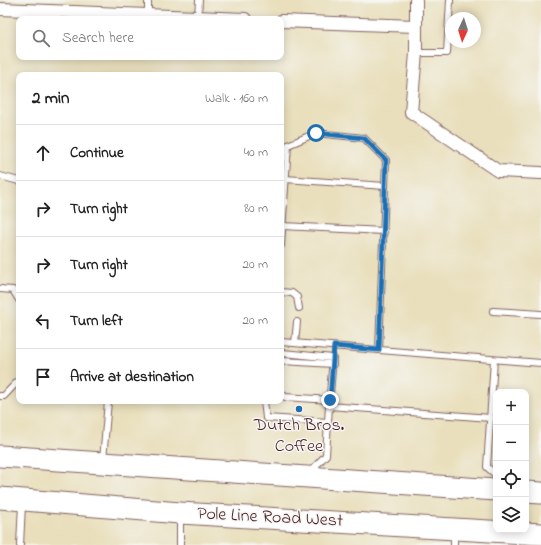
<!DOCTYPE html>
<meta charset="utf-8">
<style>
body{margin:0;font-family:"Indie Flower",sans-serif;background:#f2f2f2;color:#222}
.controls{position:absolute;right:12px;bottom:12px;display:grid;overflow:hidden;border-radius:8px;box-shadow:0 2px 10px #0003}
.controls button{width:36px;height:36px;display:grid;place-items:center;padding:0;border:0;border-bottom:1px solid #e0e0e0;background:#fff;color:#222;font:20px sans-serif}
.compass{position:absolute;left:445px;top:12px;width:36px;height:36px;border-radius:50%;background:#fff;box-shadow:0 2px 10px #0003;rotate:184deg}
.stop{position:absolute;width:12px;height:12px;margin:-9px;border:3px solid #1f6fb2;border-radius:50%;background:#fff}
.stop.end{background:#1f6fb2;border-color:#fff;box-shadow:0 1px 4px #0008}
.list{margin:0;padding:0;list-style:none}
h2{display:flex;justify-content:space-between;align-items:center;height:52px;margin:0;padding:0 16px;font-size:17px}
h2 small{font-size:13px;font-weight:400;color:#767676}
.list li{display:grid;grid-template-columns:26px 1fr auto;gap:12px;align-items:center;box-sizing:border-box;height:56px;padding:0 16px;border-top:1px solid #e0e0e0}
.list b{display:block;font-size:15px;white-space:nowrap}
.list em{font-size:13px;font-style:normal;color:#767676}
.icon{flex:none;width:22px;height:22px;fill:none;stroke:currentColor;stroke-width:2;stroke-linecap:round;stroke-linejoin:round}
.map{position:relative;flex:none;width:541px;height:545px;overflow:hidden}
.search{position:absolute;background:#fff;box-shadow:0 2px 10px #0003;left:16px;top:16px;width:268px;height:44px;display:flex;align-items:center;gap:10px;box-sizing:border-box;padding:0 14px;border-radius:8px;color:#767676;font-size:15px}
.panel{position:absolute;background:#fff;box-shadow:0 2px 10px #0003;left:16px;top:72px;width:268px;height:332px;border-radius:8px}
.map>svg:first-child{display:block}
</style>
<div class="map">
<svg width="541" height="545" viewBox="0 0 541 545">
<rect width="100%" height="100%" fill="#f6f6f2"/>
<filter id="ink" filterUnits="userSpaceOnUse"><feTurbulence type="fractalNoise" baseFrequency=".025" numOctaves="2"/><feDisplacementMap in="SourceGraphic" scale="8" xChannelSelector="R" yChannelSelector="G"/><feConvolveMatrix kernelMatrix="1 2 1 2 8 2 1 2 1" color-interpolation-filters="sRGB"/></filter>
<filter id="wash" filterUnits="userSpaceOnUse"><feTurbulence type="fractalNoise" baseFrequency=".012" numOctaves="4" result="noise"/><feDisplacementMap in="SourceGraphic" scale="16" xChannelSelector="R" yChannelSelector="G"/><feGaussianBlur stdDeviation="0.9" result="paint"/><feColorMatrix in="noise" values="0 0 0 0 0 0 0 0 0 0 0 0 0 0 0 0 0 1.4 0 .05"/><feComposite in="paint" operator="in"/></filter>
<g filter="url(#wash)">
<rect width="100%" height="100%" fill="#e9dfbc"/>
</g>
<g filter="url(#ink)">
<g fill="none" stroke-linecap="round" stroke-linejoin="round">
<defs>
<g id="service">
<polyline points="148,16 148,0"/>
<polyline points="198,17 199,0"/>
<polyline points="416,53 447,53 450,0"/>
<polyline points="0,176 19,181"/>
<polyline points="285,179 385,186"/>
<polyline points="282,226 384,231"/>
<polyline points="281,245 288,145 316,133 364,138 386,160 379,350"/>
<polyline points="0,289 13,290 19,300"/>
<polyline points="281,292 292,293 297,297 299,308"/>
<polyline points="493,311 541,314"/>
<polyline points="281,342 541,363"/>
<polyline points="295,343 297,322"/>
<polyline points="281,355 283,353 333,358 329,406"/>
<polyline points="494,360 487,467 496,475"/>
<polyline points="281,364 282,361 333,364"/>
<polyline points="281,392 285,397 330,400"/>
<polyline points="0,396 4,396 19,380"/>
<polyline points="264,401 266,418 328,422 326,455 310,472"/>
<polyline points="328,422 329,406 491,418"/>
<polyline points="103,460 108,401"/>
<polyline points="180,517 180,545"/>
<polyline points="20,545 22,504"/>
<polyline points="454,545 454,533"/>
</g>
<g id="minor">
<polyline points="416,0 416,53 411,112 498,171 541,173"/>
<polyline points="0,9 245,19"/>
<polyline points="281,21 415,26"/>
</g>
<g id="trunk">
<polyline points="0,456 496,490"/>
<polyline points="526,492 541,493"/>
<polyline points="0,498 180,513 541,534"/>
</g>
</defs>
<use href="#service" stroke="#82625e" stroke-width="8"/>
<use href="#minor" stroke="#82625e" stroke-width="14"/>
<use href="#trunk" stroke="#82625e" stroke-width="23"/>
<use href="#service" stroke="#fff" stroke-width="6"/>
<use href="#minor" stroke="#fff" stroke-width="12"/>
<use href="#trunk" stroke="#fff" stroke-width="21"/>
</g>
</g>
<g fill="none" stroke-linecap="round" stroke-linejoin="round" filter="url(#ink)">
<polyline stroke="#1f6fb2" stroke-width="5" points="316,133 364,138 386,160 379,350 334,346 330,400"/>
</g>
<circle fill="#1f6fb2" stroke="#f6f6f2" stroke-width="1.5" cx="299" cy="409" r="4"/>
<g text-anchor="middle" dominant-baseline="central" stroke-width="3" stroke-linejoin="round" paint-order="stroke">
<g font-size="18" fill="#4a1f2b" stroke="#f6f6f2">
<text x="299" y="426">Dutch Bros.<tspan x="299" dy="21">Coffee</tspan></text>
</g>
<g font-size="18" fill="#4a1f2b" stroke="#f6f6f2">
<text transform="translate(270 518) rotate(3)">Pole Line Road West</text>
</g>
</g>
</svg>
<div class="controls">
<button>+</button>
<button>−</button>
<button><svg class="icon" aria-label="locate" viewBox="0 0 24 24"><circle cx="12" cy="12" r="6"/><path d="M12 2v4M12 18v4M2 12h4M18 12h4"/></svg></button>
<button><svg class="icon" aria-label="layers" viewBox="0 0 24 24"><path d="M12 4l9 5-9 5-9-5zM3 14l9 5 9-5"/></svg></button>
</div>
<svg class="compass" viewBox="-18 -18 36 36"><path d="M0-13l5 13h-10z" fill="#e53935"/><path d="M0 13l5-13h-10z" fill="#767676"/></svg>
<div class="stop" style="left:316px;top:133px"></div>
<div class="stop end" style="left:330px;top:400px"></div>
<div class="search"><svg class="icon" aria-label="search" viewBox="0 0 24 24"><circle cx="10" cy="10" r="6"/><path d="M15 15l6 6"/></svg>Search here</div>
<section class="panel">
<h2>2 min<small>Walk · 160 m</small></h2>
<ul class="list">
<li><svg class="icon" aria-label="ahead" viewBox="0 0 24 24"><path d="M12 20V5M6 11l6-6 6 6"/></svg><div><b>Continue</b></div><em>40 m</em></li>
<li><svg class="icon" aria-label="right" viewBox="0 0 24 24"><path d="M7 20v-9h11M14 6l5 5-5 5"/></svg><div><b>Turn right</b></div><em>80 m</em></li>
<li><svg class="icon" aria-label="right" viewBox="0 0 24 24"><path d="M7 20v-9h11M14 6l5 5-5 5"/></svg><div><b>Turn right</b></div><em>20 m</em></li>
<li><svg class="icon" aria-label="left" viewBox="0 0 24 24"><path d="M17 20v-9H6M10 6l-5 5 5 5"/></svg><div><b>Turn left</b></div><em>20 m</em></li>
<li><svg class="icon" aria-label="arrive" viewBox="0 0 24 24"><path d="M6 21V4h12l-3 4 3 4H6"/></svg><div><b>Arrive at destination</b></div></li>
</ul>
</section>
</div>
